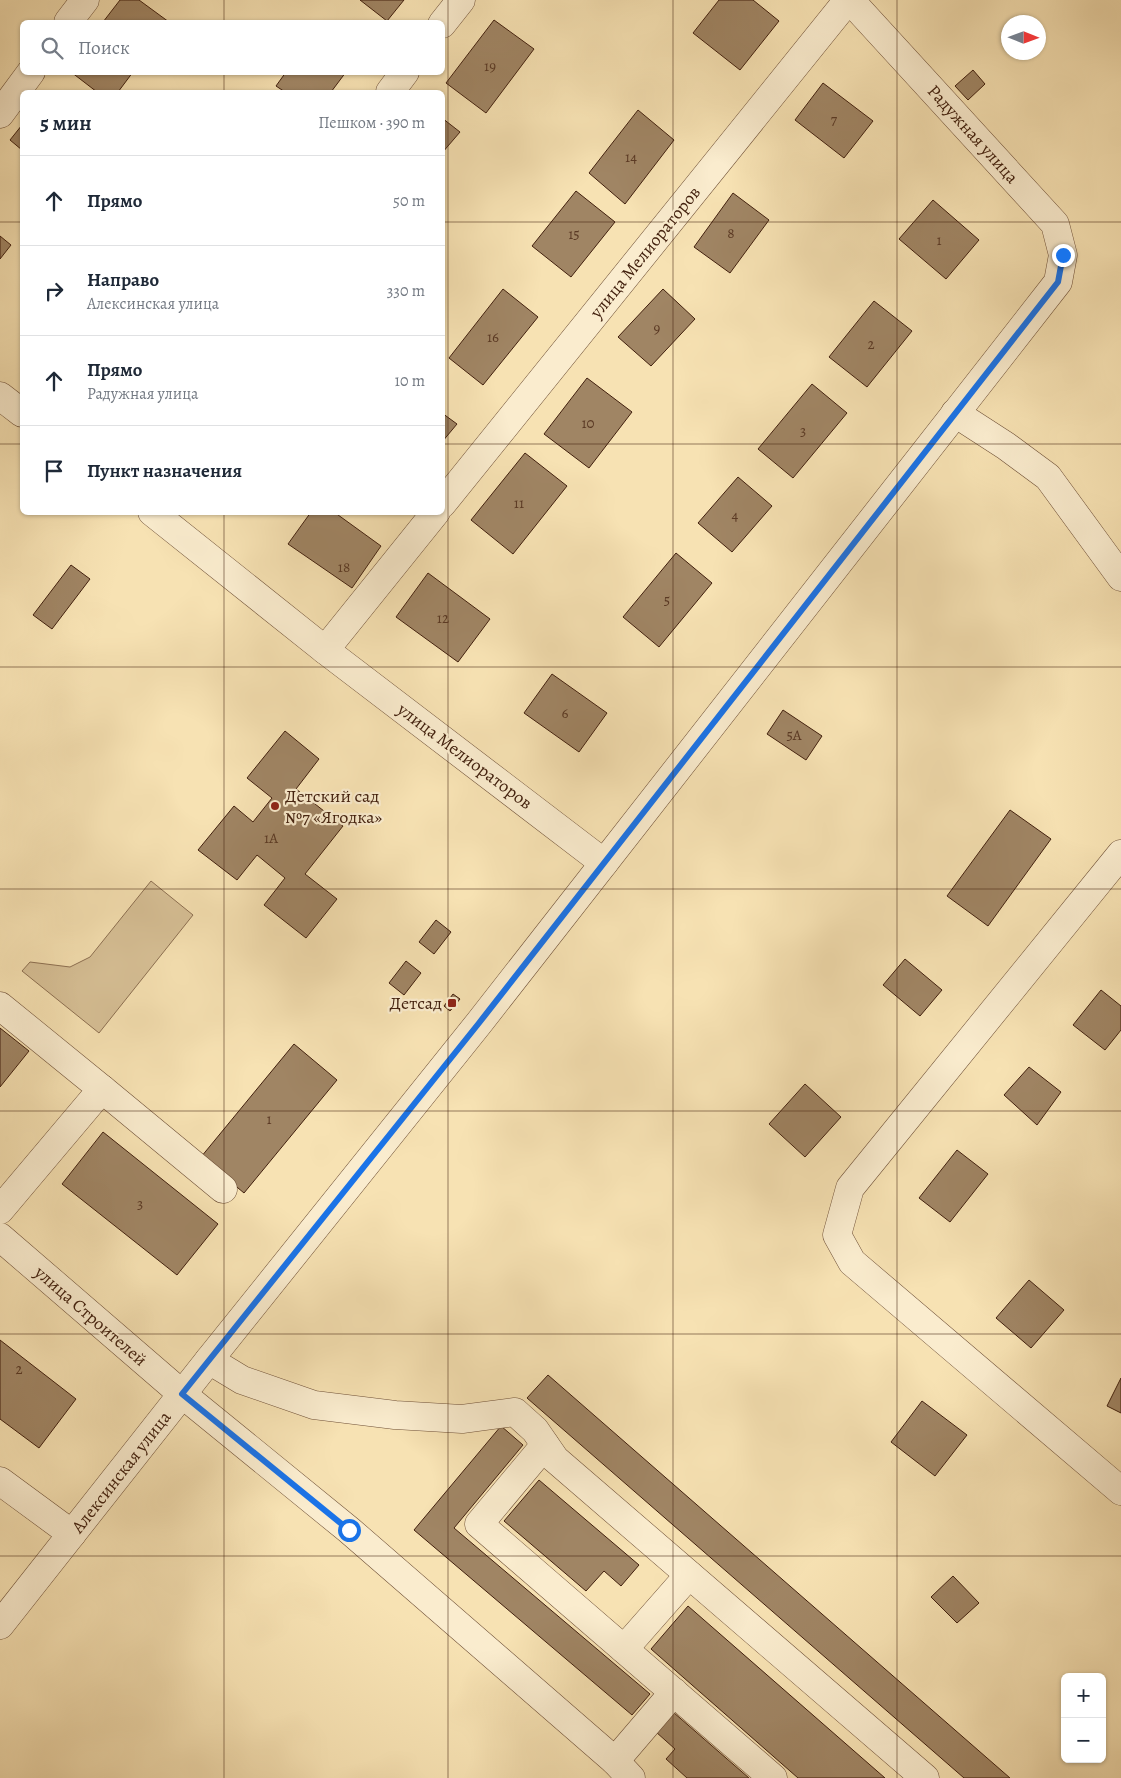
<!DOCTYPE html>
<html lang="ru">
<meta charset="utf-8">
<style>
body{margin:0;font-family:Alegreya,serif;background:#f2f2f3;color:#1f2937}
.controls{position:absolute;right:15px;bottom:15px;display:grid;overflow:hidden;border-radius:8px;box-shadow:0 1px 4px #0004}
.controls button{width:45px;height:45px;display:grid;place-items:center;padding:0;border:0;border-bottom:1px solid #e0e1e3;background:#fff;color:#1f2937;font:25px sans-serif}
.compass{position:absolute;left:1001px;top:15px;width:45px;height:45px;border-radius:50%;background:#fff;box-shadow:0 1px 4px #0004;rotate:91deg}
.stop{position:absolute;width:15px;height:15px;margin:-11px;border:4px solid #1a73e8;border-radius:50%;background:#fff}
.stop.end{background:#1a73e8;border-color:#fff;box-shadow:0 1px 5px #0008}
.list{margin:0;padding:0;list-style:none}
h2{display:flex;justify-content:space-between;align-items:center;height:65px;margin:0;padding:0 20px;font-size:21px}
h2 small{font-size:16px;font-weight:400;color:#747a83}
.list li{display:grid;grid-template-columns:32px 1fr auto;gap:15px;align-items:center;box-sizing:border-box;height:90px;padding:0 20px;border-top:1px solid #e0e1e3}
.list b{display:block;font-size:19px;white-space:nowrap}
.list p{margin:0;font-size:16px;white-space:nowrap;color:#747a83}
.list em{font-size:16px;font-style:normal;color:#747a83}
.icon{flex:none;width:28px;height:28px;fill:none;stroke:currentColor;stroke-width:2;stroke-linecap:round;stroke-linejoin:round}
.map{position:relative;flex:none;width:1121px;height:1778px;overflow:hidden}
.search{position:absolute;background:#fff;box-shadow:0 1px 4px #0004;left:20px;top:20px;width:425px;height:55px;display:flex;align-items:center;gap:12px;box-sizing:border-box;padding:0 18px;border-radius:8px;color:#747a83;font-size:19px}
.panel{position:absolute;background:#fff;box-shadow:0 1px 4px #0004;left:20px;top:90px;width:425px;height:425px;border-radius:8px}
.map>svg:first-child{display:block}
</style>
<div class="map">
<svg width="1121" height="1778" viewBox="0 0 1121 1778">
<rect width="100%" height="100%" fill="#f7e2b3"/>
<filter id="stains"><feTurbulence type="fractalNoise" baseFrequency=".004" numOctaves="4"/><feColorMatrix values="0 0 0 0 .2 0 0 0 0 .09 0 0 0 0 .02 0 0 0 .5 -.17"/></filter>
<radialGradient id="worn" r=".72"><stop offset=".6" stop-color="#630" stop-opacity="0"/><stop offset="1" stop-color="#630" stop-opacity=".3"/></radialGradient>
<polygon fill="#d8c197" stroke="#8d7052" points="151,881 193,915 99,1033 22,971 30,962 70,967 90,957"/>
<g fill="#a08564" stroke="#42200e">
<polygon points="120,0 139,0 169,22 103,22"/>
<polygon points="360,0 404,0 387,21"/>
<polygon points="719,0 753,0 779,21 740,70 693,33"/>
<polygon points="494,20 534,49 486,113 446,83"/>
<polygon points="973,70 985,84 968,100 955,86"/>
<polygon points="71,72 133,72 118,92 97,92"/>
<polygon points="286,72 346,72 331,92 285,92 276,86"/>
<polygon points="823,83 873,121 844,158 795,120"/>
<polygon points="638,110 674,140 625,204 589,173"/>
<polygon points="442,118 460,132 442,153"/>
<polygon points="22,125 22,150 10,140"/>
<polygon points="576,191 615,222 571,277 532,246"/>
<polygon points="733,193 769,220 730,273 694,247"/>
<polygon points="933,200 979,240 946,279 899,239"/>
<polygon points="0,236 11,245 0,259"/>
<polygon points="503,289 538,317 483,385 449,358"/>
<polygon points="663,289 695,319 651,366 618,337"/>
<polygon points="874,301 912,331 867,387 829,357"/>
<polygon points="587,378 632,412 589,468 544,434"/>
<polygon points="812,384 847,413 793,478 758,449"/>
<polygon points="442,413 457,424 442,442"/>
<polygon points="525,453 567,486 513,554 471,520"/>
<polygon points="738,477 772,506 732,552 698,523"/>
<polygon points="311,512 334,512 381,546 352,588 288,544"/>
<polygon points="676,553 712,583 659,647 623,617"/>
<polygon points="71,565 90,579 52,629 33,615"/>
<polygon points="428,573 490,619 458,662 396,617"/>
<polygon points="552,674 607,713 579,752 524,713"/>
<polygon points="783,710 822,736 806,760 767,734"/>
<polygon points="285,731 319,759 296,789 343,826 305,874 337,899 306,938 264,905 285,878 257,855 237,880 198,850 234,806 253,822 272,798 247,778"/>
<polygon points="1010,810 1051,839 988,926 947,896"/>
<polygon points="436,920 451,932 434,954 419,942"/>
<polygon points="905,959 942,990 920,1016 883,985"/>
<polygon points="406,961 421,973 404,995 389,983"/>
<polygon points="1101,990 1121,1006 1121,1030 1105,1050 1073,1025"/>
<polygon points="453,994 460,999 450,1011 444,1006"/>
<polygon points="0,1028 29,1051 0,1087"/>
<polygon points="294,1044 337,1080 244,1193 201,1157"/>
<polygon points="1029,1067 1061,1092 1037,1125 1004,1095"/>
<polygon points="805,1084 841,1117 805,1157 769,1124"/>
<polygon points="103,1132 218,1224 177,1275 62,1184"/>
<polygon points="957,1150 988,1174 950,1222 919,1198"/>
<polygon points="1029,1280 1064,1310 1031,1348 996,1318"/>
<polygon points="0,1340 76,1399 39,1448 0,1419"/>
<polygon points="548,1375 1010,1778 964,1778 527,1398"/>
<polygon points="1121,1378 1121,1413 1107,1406"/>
<polygon points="922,1401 967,1435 935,1476 891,1442"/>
<polygon points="501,1426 523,1445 454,1528 650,1694 632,1715 414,1530"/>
<polygon points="539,1480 639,1565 621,1586 604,1571 586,1591 504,1521"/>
<polygon points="953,1576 979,1603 957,1623 931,1597"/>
<polygon points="688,1606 885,1778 798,1778 651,1649"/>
<polygon points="673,1712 749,1778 687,1778 666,1759 675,1749 656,1732"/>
</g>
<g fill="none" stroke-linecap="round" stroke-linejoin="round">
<defs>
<g id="minor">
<polyline points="68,22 85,0"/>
<polyline points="442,24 461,0"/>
<polyline points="390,92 405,72"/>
<polyline points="0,114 31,72"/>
<polyline points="0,396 22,413"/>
<polyline points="955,413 1006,446 1048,477 1121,577"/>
<polyline points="442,504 848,0"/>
<polyline points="152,512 325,650 604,863"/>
<polyline points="325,650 436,512"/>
<polyline points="1121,854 850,1188 837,1235 852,1262 1121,1491"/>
<polyline points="0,1006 102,1089 0,1210"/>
<polyline points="102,1089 223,1189"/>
<polyline points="0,1237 182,1394 349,1530 615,1761 631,1778"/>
<polyline points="209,1360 242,1380 314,1405 395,1415 462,1419 515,1412 535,1430 555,1459 925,1778"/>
<polyline points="545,1445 479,1524 773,1778"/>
<polyline points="0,1481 72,1534"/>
<polyline points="0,1625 209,1360 479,1023 1058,282 1063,255 1055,224 850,0"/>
<polyline points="624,1649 689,1575"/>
<polyline points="615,1761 674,1692"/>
</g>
</defs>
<use href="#minor" stroke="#6f5037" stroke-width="29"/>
<use href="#minor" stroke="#faecce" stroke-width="28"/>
</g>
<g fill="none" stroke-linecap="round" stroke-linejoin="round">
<polyline stroke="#1a73e8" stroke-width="6" points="349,1530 182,1394 479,1023 1058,282 1063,255"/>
</g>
<path fill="none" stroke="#42200e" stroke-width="1" stroke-opacity="0.55" d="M224,0v22M448,0v1778M673,0v1778M897,0v1778M224,72v20M0,222h22M442,222h679M0,444h22M442,444h679M224,512v1266M0,667h1121M0,889h1121M0,1111h1121M0,1334h1121M0,1556h1121"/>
<g fill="#8f2418" stroke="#faecce" stroke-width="2">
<circle cx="275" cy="806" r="5"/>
<rect x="447" y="998" width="10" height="10" rx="2.5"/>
</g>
<g text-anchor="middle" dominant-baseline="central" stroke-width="4.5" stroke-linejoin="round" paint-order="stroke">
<g font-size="15" fill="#5a3924">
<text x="490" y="66">19</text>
<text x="834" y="120">7</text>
<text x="631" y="157">14</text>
<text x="731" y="233">8</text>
<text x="574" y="234">15</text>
<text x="939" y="240">1</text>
<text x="657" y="328">9</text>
<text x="493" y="337">16</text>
<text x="871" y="344">2</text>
<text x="588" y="423">10</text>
<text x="803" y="431">3</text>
<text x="519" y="503">11</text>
<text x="735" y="515">4</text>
<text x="344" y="567">18</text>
<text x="667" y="600">5</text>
<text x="443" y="618">12</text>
<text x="565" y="713">6</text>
<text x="794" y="735">5А</text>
<text x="271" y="838">1А</text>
<text x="269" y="1119">1</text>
<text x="140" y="1204">3</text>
<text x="19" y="1369">2</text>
</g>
<g font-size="18" fill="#42200e" stroke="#faecce">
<text transform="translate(973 134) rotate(48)">Радужная улица</text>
<text transform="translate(645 252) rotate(-51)">улица Мелиораторов</text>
<text transform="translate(465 756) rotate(37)">улица Мелиораторов</text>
<text transform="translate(91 1316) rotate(41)">улица Строителей</text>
<text transform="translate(121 1472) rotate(-52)">Алексинская улица</text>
</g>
<g font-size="18" fill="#42200e" stroke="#faecce" text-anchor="start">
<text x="285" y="796">Детский сад<tspan x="285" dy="21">№7 «Ягодка»</tspan></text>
<text x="442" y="1003" text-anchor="end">Детсад</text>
</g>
</g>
<rect width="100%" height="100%" filter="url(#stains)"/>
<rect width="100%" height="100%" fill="url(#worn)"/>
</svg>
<div class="controls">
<button>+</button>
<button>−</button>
</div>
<svg class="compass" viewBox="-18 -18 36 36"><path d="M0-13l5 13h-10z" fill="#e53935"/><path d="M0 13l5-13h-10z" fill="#747a83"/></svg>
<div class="stop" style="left:349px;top:1530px"></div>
<div class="stop end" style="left:1063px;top:255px"></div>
<div class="search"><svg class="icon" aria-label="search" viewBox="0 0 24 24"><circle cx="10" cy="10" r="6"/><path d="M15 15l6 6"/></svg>Поиск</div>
<section class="panel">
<h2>5 мин<small>Пешком · 390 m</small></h2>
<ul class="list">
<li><svg class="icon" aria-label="ahead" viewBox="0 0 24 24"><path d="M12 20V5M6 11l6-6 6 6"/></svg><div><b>Прямо</b></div><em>50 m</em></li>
<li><svg class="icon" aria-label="right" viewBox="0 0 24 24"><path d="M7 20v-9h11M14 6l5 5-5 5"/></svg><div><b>Направо</b><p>Алексинская улица</p></div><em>330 m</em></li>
<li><svg class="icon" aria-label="ahead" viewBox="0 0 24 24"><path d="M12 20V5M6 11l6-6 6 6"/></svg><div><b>Прямо</b><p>Радужная улица</p></div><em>10 m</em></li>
<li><svg class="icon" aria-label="arrive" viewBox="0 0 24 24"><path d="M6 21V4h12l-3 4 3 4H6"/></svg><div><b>Пункт назначения</b></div></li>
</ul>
</section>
</div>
